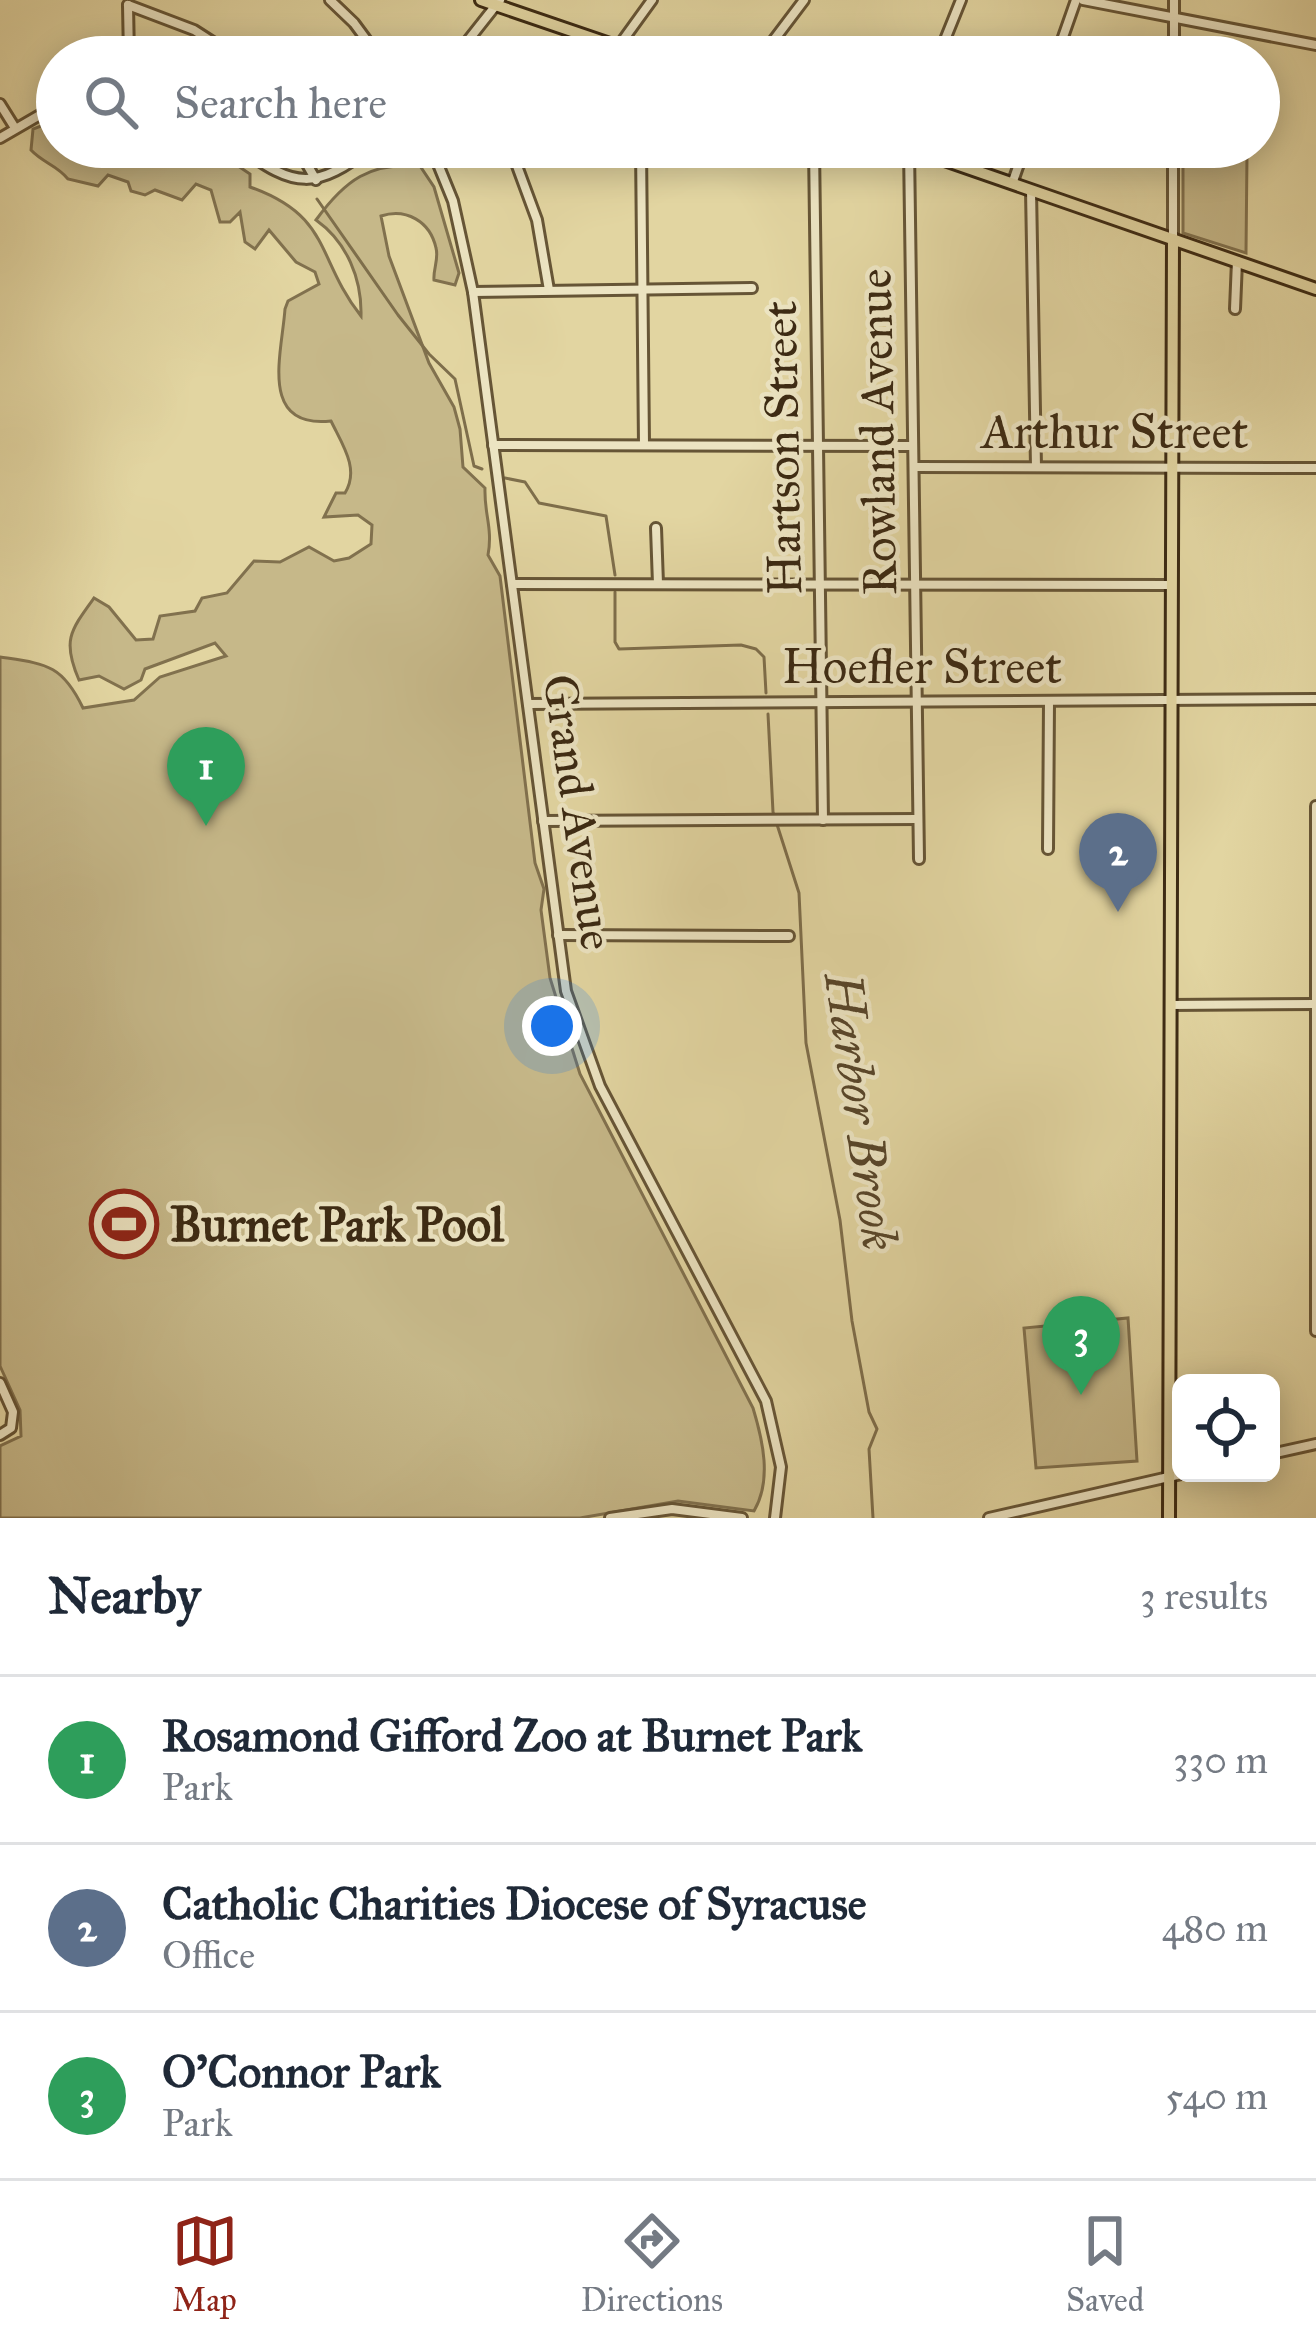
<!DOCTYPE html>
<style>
body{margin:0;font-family:"IM FELL Great Primer",serif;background:#f6f6f7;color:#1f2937}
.controls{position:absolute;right:36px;bottom:36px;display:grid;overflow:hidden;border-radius:18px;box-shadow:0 6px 30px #0003}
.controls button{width:108px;height:108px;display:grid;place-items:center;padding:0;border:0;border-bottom:3px solid #e0e1e3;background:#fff;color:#1f2937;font:60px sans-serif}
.you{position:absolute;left:552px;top:1026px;width:42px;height:42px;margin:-30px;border:9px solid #fff;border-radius:50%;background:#1a73e8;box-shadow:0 0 0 18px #1a73e833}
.badge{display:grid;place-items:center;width:78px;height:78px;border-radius:50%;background:#8f2418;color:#fff;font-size:39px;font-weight:700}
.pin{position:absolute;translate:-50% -99px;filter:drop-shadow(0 3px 6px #0008)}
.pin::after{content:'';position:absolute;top:63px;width:42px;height:36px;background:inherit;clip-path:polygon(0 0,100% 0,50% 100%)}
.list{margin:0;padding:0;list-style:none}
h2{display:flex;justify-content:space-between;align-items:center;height:156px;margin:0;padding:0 48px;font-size:51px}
h2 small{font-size:39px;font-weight:400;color:#747a83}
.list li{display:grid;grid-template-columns:78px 1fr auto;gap:36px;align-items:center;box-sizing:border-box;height:168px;padding:0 48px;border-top:3px solid #e0e1e3}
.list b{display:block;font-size:45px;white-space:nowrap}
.list p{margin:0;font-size:39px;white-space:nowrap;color:#747a83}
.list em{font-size:39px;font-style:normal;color:#747a83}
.icon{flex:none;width:66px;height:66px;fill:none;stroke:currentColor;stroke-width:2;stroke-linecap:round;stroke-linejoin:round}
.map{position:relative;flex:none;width:1316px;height:1518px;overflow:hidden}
.search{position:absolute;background:#fff;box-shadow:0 6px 30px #0003;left:36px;right:36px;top:36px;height:132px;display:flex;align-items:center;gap:30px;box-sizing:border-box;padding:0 42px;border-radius:66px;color:#747a83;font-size:45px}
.sheet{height:660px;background:#fff}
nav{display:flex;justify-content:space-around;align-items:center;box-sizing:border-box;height:168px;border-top:3px solid #e0e1e3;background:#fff;font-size:33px;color:#747a83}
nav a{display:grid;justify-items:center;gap:6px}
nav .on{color:#8f2418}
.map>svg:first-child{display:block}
</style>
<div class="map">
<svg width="1316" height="1518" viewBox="0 0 1316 1518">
<rect width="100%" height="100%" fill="#e2d5a1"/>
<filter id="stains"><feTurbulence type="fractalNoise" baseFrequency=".00167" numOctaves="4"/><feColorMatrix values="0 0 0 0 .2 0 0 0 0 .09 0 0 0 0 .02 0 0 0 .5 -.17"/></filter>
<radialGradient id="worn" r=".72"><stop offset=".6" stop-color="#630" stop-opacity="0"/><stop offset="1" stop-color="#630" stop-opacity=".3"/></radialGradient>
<g fill="#c6b889" stroke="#81714e" stroke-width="3">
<path d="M57,120v27h153l40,27v13c82,29 66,72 111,129 1,-37 -14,-74 -45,-96 29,-40 54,-58 104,-54l14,21 25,86 -4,12 -21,-5c-1,-11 5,-21 2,-32 -6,-27 -30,-40 -55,-32l8,40 40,107 25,44 6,22 3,38 22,21c-1,26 8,40 3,67l12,21 35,287 9,26 -3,21 9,68 30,96 173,334c10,33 19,72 1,103l-76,-10 -98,17h-580v-72l21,-10 -1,-26 -20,-44v-709c46,7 62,7 83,51l51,-8 26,-23 66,-21 -11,-13 -70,26 -4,11 -17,9 -25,-13 -20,4c-17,-39 -9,-49 15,-82l15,9 27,33 17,-1 7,-23 35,-5 7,-13 25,-5 27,-32 26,1 29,-15 25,14 15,-3 22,-14 1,-19 -14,-10 -34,2 12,-24h9c15,-24 -3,-49 -14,-72 -73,8 -49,-68 -46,-112l3,-8 31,-17 -4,-12 -19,-10 -27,-32 -14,19 -10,-7 -5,-30 -10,10h-10l-9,-32 -15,-6 -14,16 -27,-10 -10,5 -14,-4 -3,-9 -20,-7 -10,11 -30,-7c-11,-14 -25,-16 -37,-29l2,-21z"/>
<polygon points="1183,154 1247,154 1246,253 1183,233"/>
<polygon points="1128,1318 1137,1461 1036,1468 1024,1328"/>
</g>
<polygon fill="#aa9b71" stroke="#7e6e4b" stroke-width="3" points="102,1201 156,1227 146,1247 93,1221"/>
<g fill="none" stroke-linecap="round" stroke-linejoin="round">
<g stroke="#7e6e4b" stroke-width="3">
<polyline points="317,199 398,315 429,354 455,379 474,466 482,469"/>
<polyline points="505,478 525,482 539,503 606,516 615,575"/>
<polyline points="615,592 615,642 619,649 741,645 756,649 764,657 766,693"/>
<polyline points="768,714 773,812 799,893 806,1043 840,1220 852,1321 869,1412 877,1429 869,1449 873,1518"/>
</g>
<defs>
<g id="minor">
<polyline points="330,0 354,23 379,57"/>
<polyline points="1083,0 1316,45"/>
<polyline points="128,5 194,30 236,57"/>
<polyline points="128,5 129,57"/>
<polyline points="618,47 652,0"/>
<polyline points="455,57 500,0"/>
<polyline points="761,57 804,0"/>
<polyline points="938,57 961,0"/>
<polyline points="1056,57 1076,0"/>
<polyline points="1174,57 1174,0"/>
<polyline points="0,104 15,128"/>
<polyline points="0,138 57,105"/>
<path d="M240,147c54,42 77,43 131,0"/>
<polyline points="297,147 316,180"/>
<polyline points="431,147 453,201 473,292 566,991 600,1086 766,1401 781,1467 775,1518"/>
<polyline points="510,147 537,220 549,290"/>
<polyline points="641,147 644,445"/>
<polyline points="814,147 823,820"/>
<polyline points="909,148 919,859"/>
<polyline points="641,156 673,155"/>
<polyline points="1012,184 1025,147"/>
<polyline points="1031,190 1036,467"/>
<polyline points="1173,239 1173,147"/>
<polyline points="473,292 752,288"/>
<polyline points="1235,309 1237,261"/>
<polyline points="493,445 913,446"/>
<polyline points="914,467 1316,468"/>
<polyline points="656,528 658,584"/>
<polyline points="512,584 1172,585"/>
<polyline points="528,704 1316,699"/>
<polyline points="1316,806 1316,1331"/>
<polyline points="543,821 918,819"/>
<polyline points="1048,849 1049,702"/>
<polyline points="558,935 789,936"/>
<polyline points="1170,1005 1315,1004"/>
<polyline points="0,1383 13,1412 11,1428 0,1435"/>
<polyline points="1271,1454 1316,1444"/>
<polyline points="610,1518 672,1509 742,1518"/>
<polyline points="989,1518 1186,1473"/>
</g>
<g id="major">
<polyline points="481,0 648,57"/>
<polyline points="907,147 1316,289"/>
<polyline points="1169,1518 1173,239"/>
</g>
</defs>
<use href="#minor" stroke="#665536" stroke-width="14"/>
<use href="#major" stroke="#3c2a13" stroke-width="16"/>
<use href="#minor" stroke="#ece4c2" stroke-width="8"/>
<use href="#major" stroke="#e2d5a1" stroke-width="10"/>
</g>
<defs>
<symbol id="stadium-ring" viewBox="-11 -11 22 22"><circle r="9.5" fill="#ece4c2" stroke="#8f2418" stroke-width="1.5"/><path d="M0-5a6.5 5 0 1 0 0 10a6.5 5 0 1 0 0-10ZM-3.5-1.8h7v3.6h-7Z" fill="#8f2418"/></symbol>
</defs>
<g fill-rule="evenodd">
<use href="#stadium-ring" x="86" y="1186" width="76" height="76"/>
</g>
<g text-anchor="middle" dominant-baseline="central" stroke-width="9" stroke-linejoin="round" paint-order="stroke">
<g font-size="48" fill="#3c2a13" stroke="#ece4c2">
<text x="1115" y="431">Arthur Street</text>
<text transform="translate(877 432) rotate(-91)">Rowland Avenue</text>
<text transform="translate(782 448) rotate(-91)">Hartson Street</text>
<text x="922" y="666">Hoefler Street</text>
<text transform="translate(579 812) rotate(82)">Grand Avenue</text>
</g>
<g font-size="48" font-weight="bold" fill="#3c2a13" stroke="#ece4c2" text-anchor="start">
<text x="170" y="1224">Burnet Park Pool</text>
</g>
<g font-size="51" font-style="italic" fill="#58462a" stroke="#ece4c2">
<text transform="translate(861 1111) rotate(82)">Harbor Brook</text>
</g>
</g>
<rect width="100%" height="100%" filter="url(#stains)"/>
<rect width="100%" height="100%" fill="url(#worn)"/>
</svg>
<div class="controls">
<button><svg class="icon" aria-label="locate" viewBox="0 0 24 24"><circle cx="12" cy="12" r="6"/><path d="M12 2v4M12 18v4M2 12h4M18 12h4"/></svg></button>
</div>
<div class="you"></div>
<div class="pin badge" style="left:206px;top:826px;background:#2e9e5b">1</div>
<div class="pin badge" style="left:1118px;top:912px;background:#5c6f8a">2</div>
<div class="pin badge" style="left:1081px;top:1395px;background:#2e9e5b">3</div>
<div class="search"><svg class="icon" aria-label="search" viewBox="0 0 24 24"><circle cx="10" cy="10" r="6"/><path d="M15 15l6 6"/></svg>Search here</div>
</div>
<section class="sheet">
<h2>Nearby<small>3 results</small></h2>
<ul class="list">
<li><span class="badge" style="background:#2e9e5b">1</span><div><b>Rosamond Gifford Zoo at Burnet Park</b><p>Park</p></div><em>330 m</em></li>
<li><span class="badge" style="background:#5c6f8a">2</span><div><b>Catholic Charities Diocese of Syracuse</b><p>Office</p></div><em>480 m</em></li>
<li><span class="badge" style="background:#2e9e5b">3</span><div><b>O'Connor Park</b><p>Park</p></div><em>540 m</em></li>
</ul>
</section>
<nav>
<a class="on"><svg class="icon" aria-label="map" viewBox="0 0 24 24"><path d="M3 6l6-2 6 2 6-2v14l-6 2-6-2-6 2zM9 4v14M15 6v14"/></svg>Map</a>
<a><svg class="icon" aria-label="directions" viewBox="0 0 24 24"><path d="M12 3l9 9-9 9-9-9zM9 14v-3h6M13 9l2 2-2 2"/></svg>Directions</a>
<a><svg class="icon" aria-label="saved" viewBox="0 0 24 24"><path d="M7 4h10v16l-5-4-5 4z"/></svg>Saved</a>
</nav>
